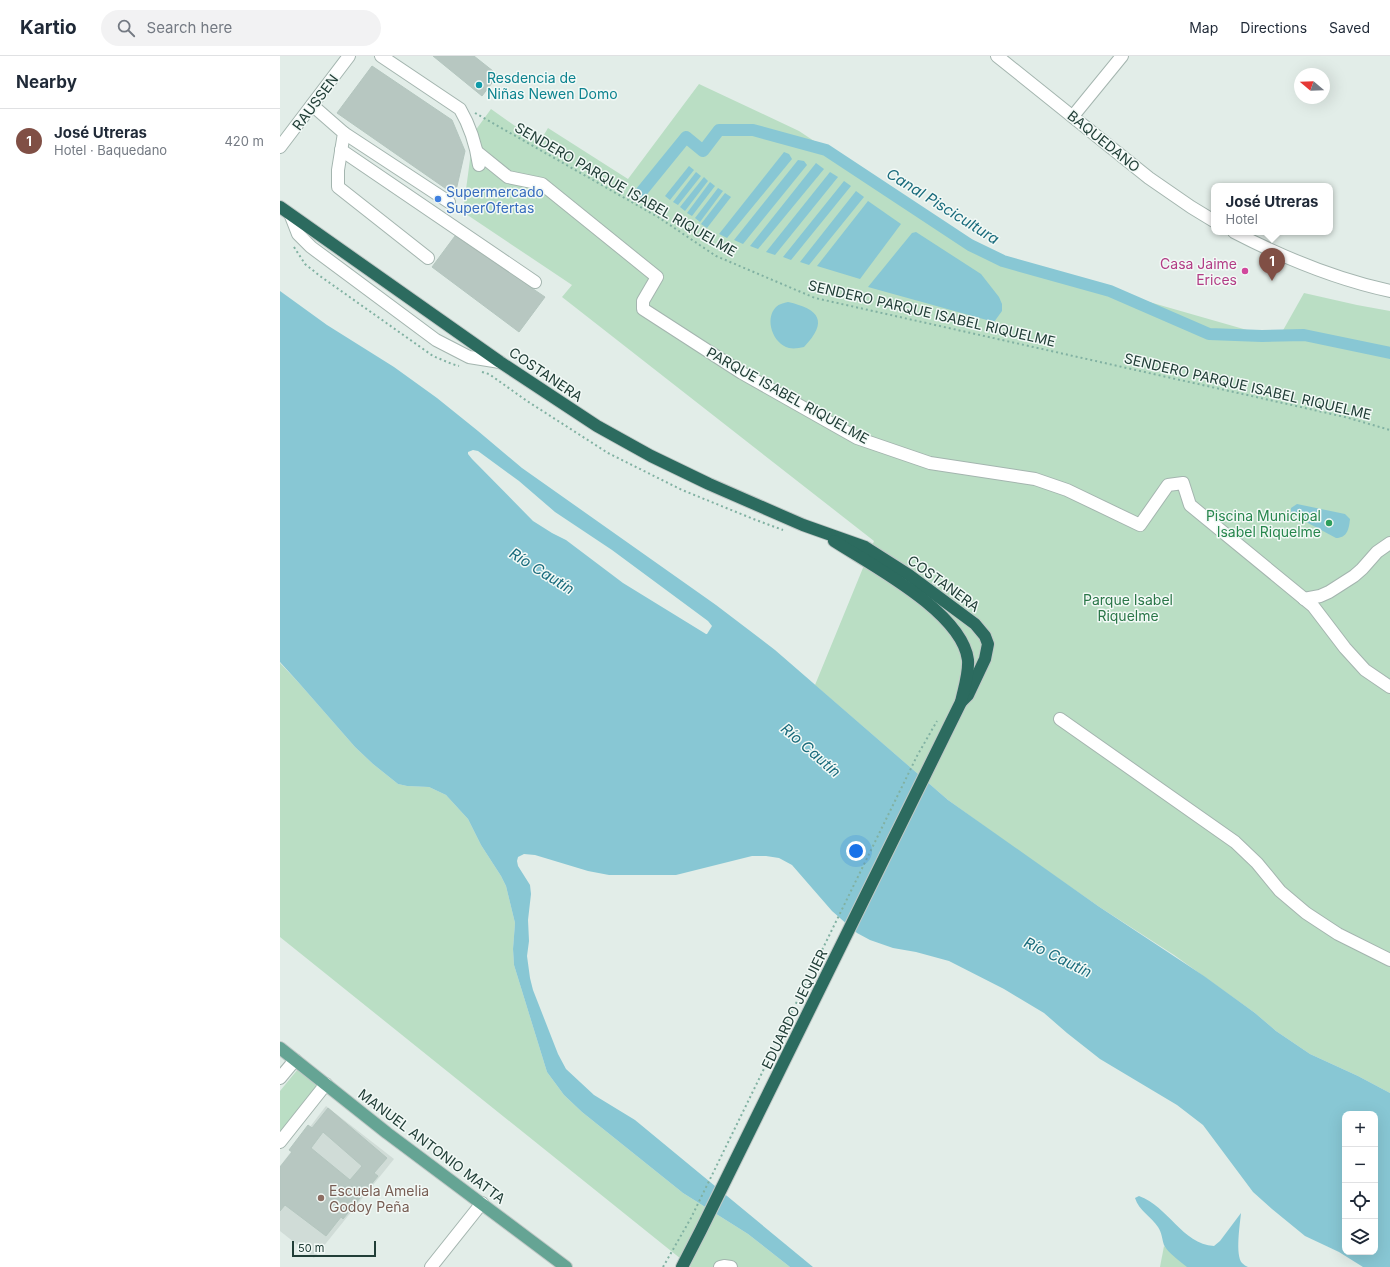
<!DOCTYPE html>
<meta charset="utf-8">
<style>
body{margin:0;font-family:Inter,sans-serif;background:#f2f2f3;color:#1f2937}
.controls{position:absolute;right:12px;bottom:12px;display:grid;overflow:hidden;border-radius:8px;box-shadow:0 4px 16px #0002}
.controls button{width:36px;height:36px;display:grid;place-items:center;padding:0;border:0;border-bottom:1px solid #e0e1e3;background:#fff;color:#1f2937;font:20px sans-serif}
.compass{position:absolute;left:1014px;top:12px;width:36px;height:36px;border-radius:50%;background:#fff;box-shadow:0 4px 16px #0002;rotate:289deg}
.scale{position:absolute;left:12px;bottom:10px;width:84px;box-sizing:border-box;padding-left:4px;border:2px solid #213e37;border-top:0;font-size:11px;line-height:14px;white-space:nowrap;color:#213e37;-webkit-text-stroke:3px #f2f9f6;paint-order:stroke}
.you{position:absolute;left:576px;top:795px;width:14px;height:14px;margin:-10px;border:3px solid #fff;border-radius:50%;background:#1a73e8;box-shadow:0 0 0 6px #1a73e833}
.badge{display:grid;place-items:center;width:26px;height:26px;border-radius:50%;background:#804f45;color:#fff;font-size:13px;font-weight:700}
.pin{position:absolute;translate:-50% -33px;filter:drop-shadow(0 1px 2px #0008)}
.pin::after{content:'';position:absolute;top:21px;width:14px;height:12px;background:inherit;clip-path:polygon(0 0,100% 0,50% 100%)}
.popup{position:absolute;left:931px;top:127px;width:122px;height:52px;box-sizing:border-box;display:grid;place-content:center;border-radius:8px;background:#fff;filter:drop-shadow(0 1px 3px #0005);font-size:13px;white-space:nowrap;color:#747a83}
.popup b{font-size:15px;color:#1f2937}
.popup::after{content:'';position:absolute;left:50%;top:100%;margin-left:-8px;border:8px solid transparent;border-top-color:#fff}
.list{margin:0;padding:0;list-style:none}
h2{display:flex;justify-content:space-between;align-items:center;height:52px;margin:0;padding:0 16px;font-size:17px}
h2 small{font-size:13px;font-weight:400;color:#747a83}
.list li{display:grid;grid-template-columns:26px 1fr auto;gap:12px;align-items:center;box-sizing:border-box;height:64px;padding:0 16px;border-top:1px solid #e0e1e3}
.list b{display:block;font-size:15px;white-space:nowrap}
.list p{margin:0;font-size:13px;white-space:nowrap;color:#747a83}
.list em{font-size:13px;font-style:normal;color:#747a83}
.icon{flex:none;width:22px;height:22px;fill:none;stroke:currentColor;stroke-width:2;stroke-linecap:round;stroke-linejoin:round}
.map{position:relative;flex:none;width:1110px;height:1211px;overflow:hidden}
header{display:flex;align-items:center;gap:24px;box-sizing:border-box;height:56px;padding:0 20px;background:#fff;border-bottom:1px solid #e0e1e3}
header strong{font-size:19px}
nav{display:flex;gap:22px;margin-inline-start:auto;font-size:14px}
.search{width:280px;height:36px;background:#f2f2f3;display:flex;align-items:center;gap:10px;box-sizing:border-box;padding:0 14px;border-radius:22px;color:#747a83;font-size:15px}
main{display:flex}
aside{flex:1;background:#fff}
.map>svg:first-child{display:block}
</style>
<header>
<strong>Kartio</strong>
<div class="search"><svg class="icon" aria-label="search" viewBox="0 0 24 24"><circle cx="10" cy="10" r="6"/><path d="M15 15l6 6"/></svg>Search here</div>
<nav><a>Map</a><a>Directions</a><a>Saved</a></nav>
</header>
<main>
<aside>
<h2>Nearby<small></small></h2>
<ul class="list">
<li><span class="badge">1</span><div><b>José Utreras</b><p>Hotel · Baquedano</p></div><em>420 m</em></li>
</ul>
</aside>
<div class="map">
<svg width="1110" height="1211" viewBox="0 0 1110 1211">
<rect width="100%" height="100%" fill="#e2ede8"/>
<polygon fill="#d0dcd7" points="46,1050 114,1103 34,1202 0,1175 0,1110"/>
<g fill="#badec4">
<polygon points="419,28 519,75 710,202 768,217 967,274 997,285 1024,237 1077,249 1110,255 1110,1037 1078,1020 1030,998 996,975 975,957 894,899 818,850 729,788 668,744 535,629 594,485 282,241 292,229 183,156 191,96 187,86 211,53 259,87 268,72 348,123"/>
<polygon points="0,607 19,627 75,691 93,708 118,728 127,730 149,731 166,739 188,763 201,789 221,820 226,830 235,867 233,893 234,909 267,1016 284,1039 302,1056 403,1137 468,1178 510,1211 411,1211 0,881"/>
<polygon points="18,1013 38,1031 0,1079 0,1035"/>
<polygon points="884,1190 908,1211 880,1211"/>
</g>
<g fill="#88c7d4" fill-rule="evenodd">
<polygon points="504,96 509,98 512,103 447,182 439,178"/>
<polygon points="518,104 524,105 527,109 463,188 454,184"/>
<polygon points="536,107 544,113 478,193 470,190"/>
<polygon points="409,110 414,114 390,144 385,140"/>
<polygon points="416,116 421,120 398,149 393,146"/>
<polygon points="550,116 558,121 495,199 486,196"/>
<polygon points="424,121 428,125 405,155 400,151"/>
<polygon points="564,125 571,130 511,204 503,201"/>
<polygon points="430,126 435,130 412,160 407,157"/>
<polygon points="438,132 443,135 420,166 415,162"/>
<polygon points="576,135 584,141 529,209 520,206"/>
<polygon points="445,137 451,141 427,172 421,168"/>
<polygon points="588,145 621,168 580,223 537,210"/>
<polygon points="636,176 701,218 719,241 722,248 722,255 714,266 588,231 632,177"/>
<path d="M0,235l47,34 67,42 43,31 41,33 44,37 194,137 59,45 173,150 150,106 106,70 51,37 21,18 34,23 48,22 32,17v174h-27l-24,-15 -34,-16 -33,-27 -19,-17 -50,-67 -26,-20 -77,-46 -33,-26 -23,-20 -40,-24 -55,-28 -33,-9 -23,-4 -23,-8 -13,-7 -25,-22 -40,-46 -13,-7 -13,-2h-14l-76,19h-67l-21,-4 -53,-16 -11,-1 -6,3 -1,4 1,5 12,19 1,9 -3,26 1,21 -2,15 3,22 3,12 25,64 8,15 28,26 41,25 178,147h-23l-42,-33 -65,-41 -101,-81 -18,-17 -17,-23 -33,-107 -1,-16 2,-26 -9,-37 -5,-10 -20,-31 -13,-26 -22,-24 -17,-8 -22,-1 -9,-2 -25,-20 -18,-17 -56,-64 -19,-21zM193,394l5,1 41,30 36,31 57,38 96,71 4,5 -5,8h-1l-83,-51 -57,-43 -14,-7 -19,-12 -61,-62 -4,-5v-2zM1065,1058h30v138h-30z"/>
<path d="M508,246c31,7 41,19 16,45 -5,1 -10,2 -15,1 -16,-4 -25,-29 -13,-41 3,-3 8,-4 12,-5z"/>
<path d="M1017,448l48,10 5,5c-1,10 -3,19 -14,19l-43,-23 -2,-3v-4z"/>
<path d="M859,1140c29,10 43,48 75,50l6,-5 21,-28c-1,11 -6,42 1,50 2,2 4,3 6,4h-61c-6,-5 -20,-15 -23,-22 -2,-6 -2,-12 -6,-18 -7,-11 -19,-16 -23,-29z"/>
</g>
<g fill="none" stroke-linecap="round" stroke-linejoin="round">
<polyline stroke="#88c7d4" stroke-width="12" points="358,140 406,81 423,95 439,74 473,74 546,94 690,189 723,205 830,235 929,278 982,280 1024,279 1110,297"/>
</g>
<g fill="#b7c7c1" stroke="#b4c6bf" fill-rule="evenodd">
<polygon points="153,0 194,0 218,19 202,40"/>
<polygon points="92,10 172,64 185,95 175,139 57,57"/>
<polygon points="175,180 265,241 239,276 152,211"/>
<path d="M48,1052l59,50 -13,15 4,3 -35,43 -2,-2 -15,19 -41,-31 -5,6v-44l12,-15 -3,-2 19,-25 4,3zM43,1076l39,34 -12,14 -39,-32z"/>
</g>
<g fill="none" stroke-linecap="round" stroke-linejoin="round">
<defs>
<g id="minor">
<path d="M101,0l79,53c10,17 16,36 19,56"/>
<polyline points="717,0 869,122 911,151 934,165"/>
<polyline points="32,49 64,77 58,114 58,131 148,202"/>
<polyline points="793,60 842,0"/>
<polyline points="64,77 169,146"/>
<polyline points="0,91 69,0"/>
<polyline points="61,94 255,226"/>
<polyline points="197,96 228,121 262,128 377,221 363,245 363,253 462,317 577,382 650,407 755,423 787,434 860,469 888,429 903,427 910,449 1033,550 1065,592 1085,614 1110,631"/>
<polyline points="11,160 18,178 31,191 156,284 189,301 220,306"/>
<path d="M954,176c50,26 101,47 156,59"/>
<polyline points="1024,543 1040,540 1049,536 1074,520 1082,513 1097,496 1110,487"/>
<polyline points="780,663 955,786 977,807 1000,835 1026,857 1058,878 1110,904"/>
<polyline points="0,1022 15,1004"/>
<polyline points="0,1086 46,1028"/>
<polyline points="151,1211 202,1147"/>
<polyline points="440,1211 444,1210 451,1211"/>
</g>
<polyline id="major" points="0,992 107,1077 286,1211"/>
<g id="highway">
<polyline points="0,151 220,306 317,370 371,400 429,428 523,469 585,491 629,519 695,568 705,580 708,588 705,603 688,639 681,646"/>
<path d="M402,1211l19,-37 260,-528c3,-14 8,-28 7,-42 -6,-48 -97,-95 -134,-119"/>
</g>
</defs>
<use href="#minor" stroke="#a4b5af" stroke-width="14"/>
<use href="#major" stroke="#c1c9c7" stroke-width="14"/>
<use href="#highway" stroke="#c1c9c7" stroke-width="14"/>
<g stroke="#81b1a2" stroke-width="2" stroke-dasharray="2 3" stroke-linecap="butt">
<polyline points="195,57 378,161 436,200 535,242 1065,361 1110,374"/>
<polyline points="14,191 25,208 40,220 153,300 172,308 179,310"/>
<polyline points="202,316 209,318 247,345 328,397 402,434 476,464 503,474"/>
<polyline points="383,1211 411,1162 637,700 657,665"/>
</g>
<use href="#minor" stroke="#fff" stroke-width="12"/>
<use href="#major" stroke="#65a494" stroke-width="12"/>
<use href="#highway" stroke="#2c6b5f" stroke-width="12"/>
</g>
<circle fill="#0f9aa8" stroke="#f2f9f6" stroke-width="1.5" cx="199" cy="29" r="4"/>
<circle fill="#3f7fe0" stroke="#f2f9f6" stroke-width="1.5" cx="158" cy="143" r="4"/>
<circle fill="#d1479c" stroke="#f2f9f6" stroke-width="1.5" cx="965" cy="215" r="4"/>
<circle fill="#2e9e5b" stroke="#f2f9f6" stroke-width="1.5" cx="1049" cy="467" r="4"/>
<circle fill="#8d6e63" stroke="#f2f9f6" stroke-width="1.5" cx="41" cy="1142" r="4"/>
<g text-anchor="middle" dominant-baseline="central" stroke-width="3" stroke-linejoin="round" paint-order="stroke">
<g font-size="14" fill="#0d838f" stroke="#f2f9f6" text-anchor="start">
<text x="207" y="21">Resdencia de<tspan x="207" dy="16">Niñas Newen Domo</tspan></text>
</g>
<g font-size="14" fill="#213e37" stroke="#f2f9f6">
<text transform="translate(35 46) rotate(-53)">RAUSSEN</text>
<text transform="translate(824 85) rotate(39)">BAQUEDANO</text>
<text transform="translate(346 133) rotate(30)">SENDERO PARQUE ISABEL RIQUELME</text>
<text transform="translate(652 257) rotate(13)">SENDERO PARQUE ISABEL RIQUELME</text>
<text transform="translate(266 318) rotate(34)">COSTANERA</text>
<text transform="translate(968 330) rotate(13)">SENDERO PARQUE ISABEL RIQUELME</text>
<text transform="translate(508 339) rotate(29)">PARQUE ISABEL RIQUELME</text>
<text transform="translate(664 527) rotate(36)">COSTANERA</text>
<text transform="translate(514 953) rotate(-64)">EDUARDO JEQUIER</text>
<text transform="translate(152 1090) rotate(37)">MANUEL ANTONIO MATTA</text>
</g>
<g font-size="14" fill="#366cbe" stroke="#f2f9f6" text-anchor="start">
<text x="166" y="135">Supermercado<tspan x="166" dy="16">SuperOfertas</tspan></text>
</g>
<g font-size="14" fill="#b23c85" stroke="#f2f9f6" text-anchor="end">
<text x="957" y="207">Casa Jaime<tspan x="957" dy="16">Erices</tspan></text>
</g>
<g font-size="14" fill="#27864d" stroke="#f2f9f6" text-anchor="end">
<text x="1041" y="459">Piscina Municipal<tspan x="1041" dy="16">Isabel Riquelme</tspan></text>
</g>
<g font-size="14" fill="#2a7648" stroke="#f2f9f6">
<text x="848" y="543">Parque Isabel<tspan x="848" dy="16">Riquelme</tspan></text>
</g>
<g font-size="14" fill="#785e54" stroke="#f2f9f6" text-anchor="start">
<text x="49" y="1134">Escuela Amelia<tspan x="49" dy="16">Godoy Peña</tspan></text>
</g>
<g font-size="15" font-style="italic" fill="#196b7c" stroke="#f2f9f6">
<text transform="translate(663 150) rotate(32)">Canal Piscicultura</text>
<text transform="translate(262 515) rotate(32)">Río Cautín</text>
<text transform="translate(531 694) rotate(41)">Río Cautín</text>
<text transform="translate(778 901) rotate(26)">Río Cautín</text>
</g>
</g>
</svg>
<div class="controls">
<button>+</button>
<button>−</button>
<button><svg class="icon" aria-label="locate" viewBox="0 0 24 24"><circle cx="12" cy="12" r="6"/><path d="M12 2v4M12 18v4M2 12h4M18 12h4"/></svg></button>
<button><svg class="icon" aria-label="layers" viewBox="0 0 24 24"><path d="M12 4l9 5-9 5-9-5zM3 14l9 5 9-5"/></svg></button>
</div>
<svg class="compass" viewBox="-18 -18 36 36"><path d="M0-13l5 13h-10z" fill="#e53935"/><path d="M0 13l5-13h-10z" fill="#747a83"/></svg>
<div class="scale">50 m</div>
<div class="you"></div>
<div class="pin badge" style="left:992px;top:225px">1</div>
<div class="popup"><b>José Utreras</b>Hotel</div>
</div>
</main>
